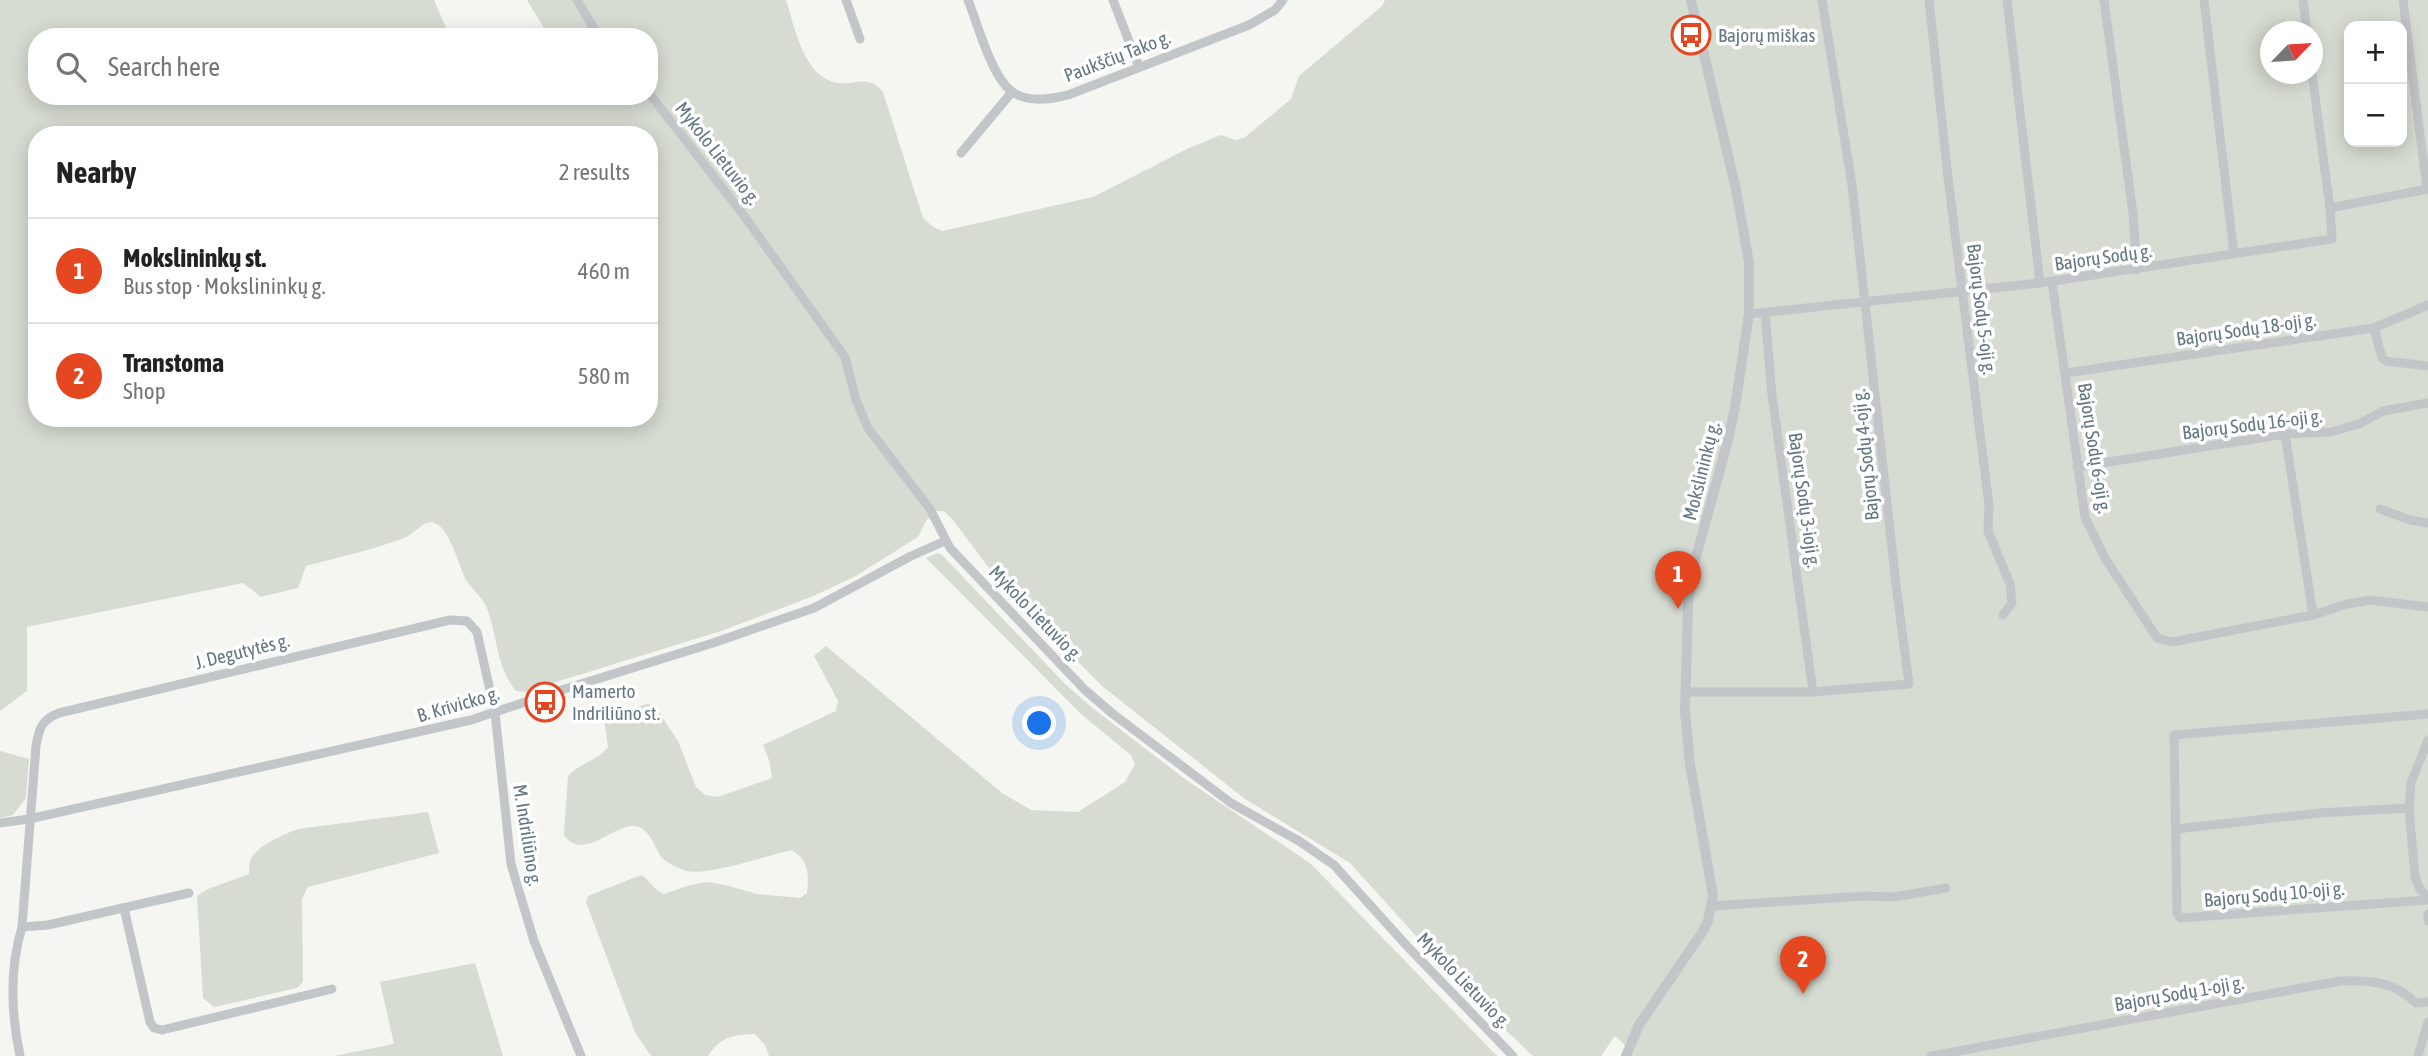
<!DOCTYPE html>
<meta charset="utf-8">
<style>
body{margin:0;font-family:"Asap Condensed",sans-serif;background:#f6f6f6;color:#222}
.controls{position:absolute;right:21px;top:21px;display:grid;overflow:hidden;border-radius:14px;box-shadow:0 4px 18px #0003}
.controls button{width:63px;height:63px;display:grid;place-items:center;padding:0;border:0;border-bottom:2px solid #e0e0e0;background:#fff;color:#222;font:35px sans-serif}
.compass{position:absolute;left:2260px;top:21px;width:63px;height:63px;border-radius:50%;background:#fff;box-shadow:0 4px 18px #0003;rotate:65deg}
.you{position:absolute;left:1040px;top:724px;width:24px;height:24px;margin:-18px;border:5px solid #fff;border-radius:50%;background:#1a73e8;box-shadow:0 0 0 10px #1a73e833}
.badge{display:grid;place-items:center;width:46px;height:46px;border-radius:50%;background:#e54721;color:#fff;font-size:23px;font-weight:700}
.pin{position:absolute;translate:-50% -58px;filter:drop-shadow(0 2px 4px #0008)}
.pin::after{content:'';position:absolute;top:37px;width:24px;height:21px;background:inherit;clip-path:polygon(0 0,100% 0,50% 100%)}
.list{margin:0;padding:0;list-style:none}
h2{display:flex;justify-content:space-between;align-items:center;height:91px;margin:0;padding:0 28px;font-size:30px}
h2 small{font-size:23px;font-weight:400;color:#767676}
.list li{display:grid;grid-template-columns:46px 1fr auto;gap:21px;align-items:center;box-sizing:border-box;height:105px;padding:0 28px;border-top:2px solid #e0e0e0}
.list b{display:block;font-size:26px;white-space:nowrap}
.list p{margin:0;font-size:23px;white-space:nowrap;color:#767676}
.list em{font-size:23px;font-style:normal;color:#767676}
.icon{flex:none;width:38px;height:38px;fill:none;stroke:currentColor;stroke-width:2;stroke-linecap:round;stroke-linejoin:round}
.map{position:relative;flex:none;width:2428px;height:1056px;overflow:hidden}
.search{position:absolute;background:#fff;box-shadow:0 4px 18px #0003;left:28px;top:28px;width:630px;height:77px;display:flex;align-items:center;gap:18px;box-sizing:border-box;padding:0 24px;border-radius:28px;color:#767676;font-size:26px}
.panel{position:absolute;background:#fff;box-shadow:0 4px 18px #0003;left:28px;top:126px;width:630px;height:301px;border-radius:28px}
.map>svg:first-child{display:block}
</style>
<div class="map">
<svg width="2428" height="1056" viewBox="0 0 2428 1056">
<rect width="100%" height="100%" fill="#f5f5f1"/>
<g fill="#d6dcd2" fill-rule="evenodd">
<path d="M0,0h434l16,37h-413v59h507l12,8 13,1 14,-9h66v-59h-97l-6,-6 -19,-31h259c9,27 16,72 47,82 20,6 33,-10 50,10l40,126 9,8 10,5 151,-34 96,-49 32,-13 14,5 9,-2 47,-39 8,-23 83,-70 3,-6h1043v1056h-797v-5l-16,-15 -14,20h-68l-58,-55 -125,-138 -105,-64 -143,-113 -104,-106 -45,-60 -9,-9h-8l-10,10 -8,16 -64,40 -43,20 -90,34 -197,61 -8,-1c-21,-26 -18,-56 -30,-85 -5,-10 -14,-17 -20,-26 -7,-13 -17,-57 -35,-58 -9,0 -18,13 -27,16 -32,12 -65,19 -98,28l-8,22 -37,9 -18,-14 -216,44v64l-27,20zM2349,26h53v116h-53zM2270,32h42v42h-42zM37,135h612v283h-612z"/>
<path d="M937,553l5,2 124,130 29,25 90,69 126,85 186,192h-728l-4,-11 -10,-11c-24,1 -33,2 -47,22h-56l-3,-3 -14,-21 -49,-130 2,-6 53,-21c9,5 12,15 23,19l26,-9 18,-3 17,3 32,9 43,4 7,-5c2,-19 2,-32 -15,-43 -23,5 -85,26 -105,21 -7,-2 -18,-7 -24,-12 -9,-10 -13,-34 -31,-33 -21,1 -50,35 -68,9l4,-59c11,-13 30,-15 40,-29l-4,-27 3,-4 40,-12 8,2 23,35 18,46 9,8 13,2 54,-19 -3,-18 -6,-15 73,-34 2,-10 -24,-45 12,-10 176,147 29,17 47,2 47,-30 10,-18 -4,-9 -49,-40 -156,-157z"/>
<polygon points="0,751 29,759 26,798 13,815 0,818"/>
<path d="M428,812l11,41 -131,34 -6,12 1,83 -6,6 -83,19 -11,-9 -6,-102 11,-7 41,-15c0,-5 0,-13 3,-17 7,-12 33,-23 46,-28z"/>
<polygon points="475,963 503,1056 334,1056 394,1044 380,982"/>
</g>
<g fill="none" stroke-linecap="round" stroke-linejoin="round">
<g stroke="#c2c6c9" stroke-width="9">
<polyline points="577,0 599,37"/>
<polyline points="846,0 860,39"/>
<path d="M968,0c10,24 24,80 46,93 17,10 36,6 54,2l181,-70 26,-15 8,-10"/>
<polyline points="1113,0 1139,67"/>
<polyline points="1929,0 1948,178 1989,505 1988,531 2010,584 2012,603 2003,615"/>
<polyline points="2007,0 2040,283"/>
<polyline points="2104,0 2133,213 2137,270"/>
<polyline points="2204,0 2234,254"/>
<polyline points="2303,0 2307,32"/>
<polyline points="2403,0 2427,189"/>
<polyline points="2312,74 2330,208"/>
<polyline points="649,93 745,217 845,357 856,400 868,428 930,509 950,548 1085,690 1113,714 1231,803 1299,841 1334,865 1407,946 1513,1056"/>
<polyline points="961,153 1012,92"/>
<polyline points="2052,282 2085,517 2105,558 2157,638 2172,642 2313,615 2347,604 2370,600 2428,607"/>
<polyline points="1765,313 1772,395 1813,692"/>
<polyline points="1749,314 2040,283 2332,239 2330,208 2428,189"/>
<polyline points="2374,328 2382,358 2386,361 2428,366"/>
<polyline points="2065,373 2374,328 2428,305"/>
<polyline points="2285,434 2313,615"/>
<polyline points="2077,467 2285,434 2331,432 2359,424 2383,411 2428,403"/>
<polyline points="2380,509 2410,520 2428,523"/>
<polyline points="1686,692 1813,692 1909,684 1896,585 1852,185 1822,0"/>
<polyline points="2428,714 2174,735 2177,913 2180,918 2428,900"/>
<polyline points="2428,740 2411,783 2409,808 2415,877 2420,889 2428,897"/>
<polyline points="0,823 29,819 471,720 555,692 713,643 814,608 911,556 945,541"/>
<polyline points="2176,829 2319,813 2409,808"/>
<polyline points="1712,906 1865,896 1893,897 1946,888"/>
<polyline points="124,908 150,1022 154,1028 162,1030 332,989"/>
<polyline points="2428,914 2428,921"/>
<polyline points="22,927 48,925 189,893"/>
<path d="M20,1056c-9,-43 -11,-86 2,-129l14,-181c3,-17 5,-26 23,-33l391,-93 17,1 10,11 18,81 16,151 23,77 47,115"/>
<path d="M1931,1056l409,-75c29,-1 54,0 76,22l12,-1"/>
<polyline points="2418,1056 2428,1022"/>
</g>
<polyline stroke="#c2c6c9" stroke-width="10" points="1626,1056 1639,1025 1701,934 1708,921 1713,896 1690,764 1685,712 1688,604 1693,568 1727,444 1735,407 1749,314 1749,263 1736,189 1691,0"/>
</g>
<defs>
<symbol id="bus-ring" viewBox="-11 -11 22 22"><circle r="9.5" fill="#fff" stroke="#e54721" stroke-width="1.5"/><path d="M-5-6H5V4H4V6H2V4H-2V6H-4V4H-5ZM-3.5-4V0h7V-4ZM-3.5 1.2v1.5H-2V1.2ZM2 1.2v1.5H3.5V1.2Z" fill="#e54721"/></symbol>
</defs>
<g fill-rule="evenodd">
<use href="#bus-ring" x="1669" y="13" width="44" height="44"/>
<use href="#bus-ring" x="523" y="680" width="44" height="44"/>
</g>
<g text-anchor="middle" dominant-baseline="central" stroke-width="7" stroke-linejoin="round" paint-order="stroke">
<g font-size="19" fill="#637683" stroke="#fff" text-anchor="start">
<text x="1718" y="35">Bajorų miškas</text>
<text x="572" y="691">Mamerto<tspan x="572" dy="22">Indriliūno st.</tspan></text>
</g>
<g font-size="19" fill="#637683" stroke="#fff">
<text transform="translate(1117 56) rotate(-21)">Paukščių Tako g.</text>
<text transform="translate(718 153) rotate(52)">Mykolo Lietuvio g.</text>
<text transform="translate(2103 257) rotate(-8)">Bajorų Sodų g.</text>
<text transform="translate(1982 309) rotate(83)">Bajorų Sodų 5-oji g.</text>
<text transform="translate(2246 329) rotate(-8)">Bajorų Sodų 18-oji g.</text>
<text transform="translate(2252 424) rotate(-7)">Bajorų Sodų 16-oji g.</text>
<text transform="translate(2095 448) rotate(81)">Bajorų Sodų 6-oji g.</text>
<text transform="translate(1865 455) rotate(-96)">Bajorų Sodų 4-oji g.</text>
<text transform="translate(1701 471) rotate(-76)">Mokslininkų g.</text>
<text transform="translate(1805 500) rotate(82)">Bajorų Sodų 3-ioji g.</text>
<text transform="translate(1036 613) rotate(46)">Mykolo Lietuvio g.</text>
<text transform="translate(242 651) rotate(-14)">J. Degutytės g.</text>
<text transform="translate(458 704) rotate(-16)">B. Krivicko g.</text>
<text transform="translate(528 835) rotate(81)">M. Indriliūno g.</text>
<text transform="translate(2274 894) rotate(-5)">Bajorų Sodų 10-oji g.</text>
<text transform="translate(1464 980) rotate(46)">Mykolo Lietuvio g.</text>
<text transform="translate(2179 993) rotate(-10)">Bajorų Sodų 1-oji g.</text>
</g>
</g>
</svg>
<div class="controls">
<button>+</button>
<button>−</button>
</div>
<svg class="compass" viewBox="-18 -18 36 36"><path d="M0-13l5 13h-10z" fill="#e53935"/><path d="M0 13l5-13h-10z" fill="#767676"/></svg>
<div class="you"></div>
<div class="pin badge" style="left:1678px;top:609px">1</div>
<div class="pin badge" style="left:1803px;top:994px">2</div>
<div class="search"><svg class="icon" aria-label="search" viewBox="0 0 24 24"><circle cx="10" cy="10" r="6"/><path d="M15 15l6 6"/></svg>Search here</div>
<section class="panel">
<h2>Nearby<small>2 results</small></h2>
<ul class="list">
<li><span class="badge">1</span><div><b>Mokslininkų st.</b><p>Bus stop · Mokslininkų g.</p></div><em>460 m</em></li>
<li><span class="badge">2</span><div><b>Transtoma</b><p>Shop</p></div><em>580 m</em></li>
</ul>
</section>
</div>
